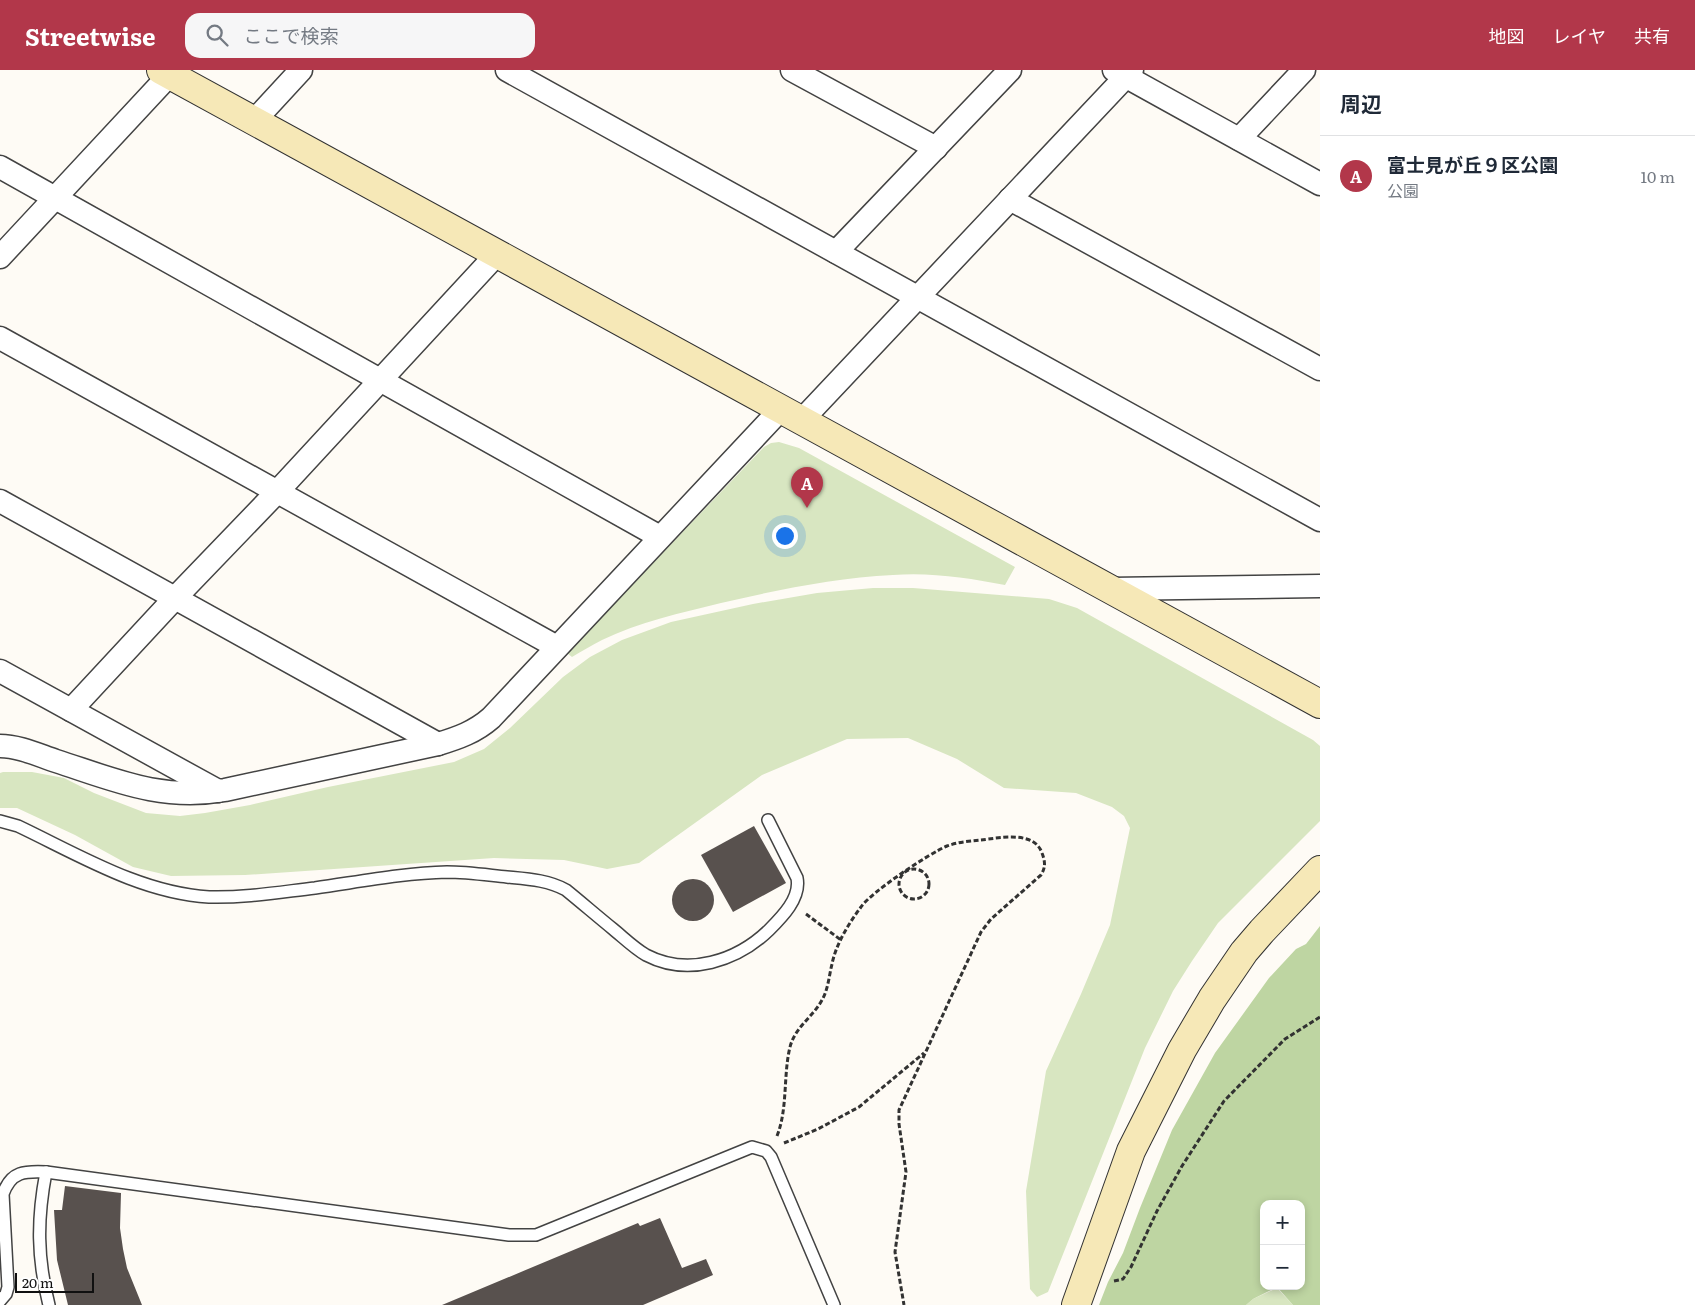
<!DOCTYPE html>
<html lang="ja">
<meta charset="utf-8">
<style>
body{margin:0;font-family:Literata,"Noto Sans JP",serif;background:#f6f6f7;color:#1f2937}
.controls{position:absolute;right:15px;bottom:15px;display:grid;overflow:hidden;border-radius:10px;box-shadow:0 2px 8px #0003}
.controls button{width:45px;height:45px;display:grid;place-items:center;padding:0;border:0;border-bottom:1px solid #e0e1e3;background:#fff;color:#1f2937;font:25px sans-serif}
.scale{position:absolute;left:15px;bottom:12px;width:79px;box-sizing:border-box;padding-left:5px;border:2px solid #101010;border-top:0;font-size:14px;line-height:18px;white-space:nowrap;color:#101010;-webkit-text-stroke:4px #fff;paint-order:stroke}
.you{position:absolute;left:784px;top:465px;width:18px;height:18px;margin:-12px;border:4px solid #fff;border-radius:50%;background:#1a73e8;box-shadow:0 0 0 8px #1a73e833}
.badge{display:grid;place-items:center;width:32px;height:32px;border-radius:50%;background:#b2374a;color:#fff;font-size:16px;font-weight:700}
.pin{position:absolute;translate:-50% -41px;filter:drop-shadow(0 1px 2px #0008)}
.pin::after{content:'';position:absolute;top:26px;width:18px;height:15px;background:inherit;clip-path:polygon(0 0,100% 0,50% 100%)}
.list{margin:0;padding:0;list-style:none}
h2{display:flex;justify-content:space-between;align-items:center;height:65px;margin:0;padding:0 20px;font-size:21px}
h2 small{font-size:16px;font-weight:400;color:#747a83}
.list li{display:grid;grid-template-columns:32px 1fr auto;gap:15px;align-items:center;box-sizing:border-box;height:80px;padding:0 20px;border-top:1px solid #e0e1e3}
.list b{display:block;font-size:19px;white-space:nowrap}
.list p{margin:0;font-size:16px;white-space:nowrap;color:#747a83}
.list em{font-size:16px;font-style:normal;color:#747a83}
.icon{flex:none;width:28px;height:28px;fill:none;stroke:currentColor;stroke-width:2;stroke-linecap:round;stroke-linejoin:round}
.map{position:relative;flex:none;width:1320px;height:1235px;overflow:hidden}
header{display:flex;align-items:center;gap:30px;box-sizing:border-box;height:70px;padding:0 25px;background:#b2374a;color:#fff}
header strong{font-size:24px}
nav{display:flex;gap:28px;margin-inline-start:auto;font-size:18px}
.search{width:350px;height:45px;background:#f6f6f7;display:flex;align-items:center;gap:12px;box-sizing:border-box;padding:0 18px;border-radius:15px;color:#747a83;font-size:19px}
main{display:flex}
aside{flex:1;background:#fff}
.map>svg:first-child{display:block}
</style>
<header>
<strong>Streetwise</strong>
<div class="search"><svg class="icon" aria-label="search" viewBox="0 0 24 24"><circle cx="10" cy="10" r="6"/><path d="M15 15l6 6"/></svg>ここで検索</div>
<nav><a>地図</a><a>レイヤ</a><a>共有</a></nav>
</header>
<main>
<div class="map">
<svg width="1320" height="1235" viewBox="0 0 1320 1235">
<rect width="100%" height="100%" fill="#fefbf5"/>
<g fill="#d8e6c1">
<path d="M779,372l20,6 216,119 -10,18c-36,-7 -75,-13 -112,-10 -58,3 -116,15 -172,28 -40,10 -82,19 -119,37 -10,5 -20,11 -30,17l-5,-4 197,-206 7,-4z"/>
<polygon points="873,518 913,518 1049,529 1077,538 1313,670 1320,676 1320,751 1218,853 1192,891 1173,921 1145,978 1048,1222 1037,1227 1030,1219 1026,1121 1046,1001 1081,924 1110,855 1130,758 1124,746 1112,737 1076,723 1004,718 957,689 908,668 847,669 762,705 639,793 607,799 564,790 494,788 245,805 171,806 133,797 75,765 17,738 0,738 0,703 3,702 32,702 64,708 94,723 146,743 180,746 205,743 250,735 328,717 454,692 484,679 510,658 563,607 590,587 622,570 671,552 753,534 817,523"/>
<polygon points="1277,1218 1293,1235 1246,1235 1253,1229"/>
</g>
<path fill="#bed5a2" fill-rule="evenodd" d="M1320,856v379h-27l-16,-18 -24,12 -7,6h-147l9,-23 15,-29 17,-45 32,-78 43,-77 54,-75 27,-29 10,-5zM1264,1134h37v82h-37z"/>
<g fill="#58514e">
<polygon points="754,756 786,813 733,842 701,785"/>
<circle cx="693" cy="830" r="21"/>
<polygon points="65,1116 121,1123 120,1158 123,1179 127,1198 142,1235 68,1235 57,1190 54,1140 62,1140"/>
<polygon points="660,1148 682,1198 706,1189 713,1205 643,1235 442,1235 638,1153 640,1156"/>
</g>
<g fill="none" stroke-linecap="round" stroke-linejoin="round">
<defs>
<g id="lane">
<path d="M0,751l18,5c61,29 123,67 191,71 36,1 71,-5 106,-9 43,-6 88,-15 132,-16 20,0 40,3 60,5 21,2 41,3 59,13 16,13 31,26 47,39 11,9 21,19 33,26 42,22 91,6 123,-25 13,-13 32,-32 28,-52l-29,-58"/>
<path d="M46,1102c-9,47 -9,86 3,133"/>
<path d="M0,1231l6,-7 2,-7 -5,-93c8,-23 22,-23 43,-22l463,63h27l216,-88 14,4 5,6 63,148"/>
</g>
<g id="street">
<polyline points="507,0 1320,450"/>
<polyline points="792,0 936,78"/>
<polyline points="1114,0 1320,114"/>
<polyline points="254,51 301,0"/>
<polyline points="1239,69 1304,0"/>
<polyline points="0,97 660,467"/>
<polyline points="1010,129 1320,299"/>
<polyline points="836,182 1010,0"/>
<polyline points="0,187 174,0"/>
<polyline points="0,268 557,577"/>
<polyline points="802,350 1132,0"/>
<polyline points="0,431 438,674"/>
<polyline points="1110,519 1320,516"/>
<polyline points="0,601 218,721"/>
<polyline points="71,640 175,528 277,422 497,184"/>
<path d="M0,676c19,0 38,9 56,15 59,19 105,40 169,29l213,-46c20,-6 37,-12 53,-26l290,-309"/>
</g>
<g id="secondary">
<polyline points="161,0 1320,634"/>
<polyline points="1076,1235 1131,1081 1182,980 1212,929 1244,882 1262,861 1320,800"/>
</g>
</defs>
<use href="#lane" stroke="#434343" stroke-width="14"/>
<use href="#street" stroke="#434343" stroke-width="25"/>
<use href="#secondary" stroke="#323232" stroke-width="30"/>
<g stroke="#323232" stroke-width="3" stroke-dasharray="5 2.5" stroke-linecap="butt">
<circle cx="914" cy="814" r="15"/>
<polyline points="806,844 841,870"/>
<path d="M777,1066c11,-28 6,-60 13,-89 5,-20 23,-30 32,-47 6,-10 7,-24 10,-36 4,-20 17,-41 29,-57 10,-15 69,-54 86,-61 11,-4 23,-5 34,-6 18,-2 53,-10 61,13 3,8 4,14 -1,22l-50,44 -10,13 -82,178v14l7,48 -11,80 9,53"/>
<polyline points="784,1073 818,1059 859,1037 924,983"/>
<polyline points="1114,1211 1123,1209 1131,1197 1157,1141 1182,1096 1224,1031 1285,969 1320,947"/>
</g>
<use href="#lane" stroke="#fff" stroke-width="11"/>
<use href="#street" stroke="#fff" stroke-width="22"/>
<use href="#secondary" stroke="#f6e8b7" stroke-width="28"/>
</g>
</svg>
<div class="controls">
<button>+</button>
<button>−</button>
</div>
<div class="scale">20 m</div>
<div class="you"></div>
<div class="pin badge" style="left:807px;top:438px">A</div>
</div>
<aside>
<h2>周辺<small></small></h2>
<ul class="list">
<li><span class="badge">A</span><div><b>富士見が丘９区公園</b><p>公園</p></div><em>10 m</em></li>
</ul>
</aside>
</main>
